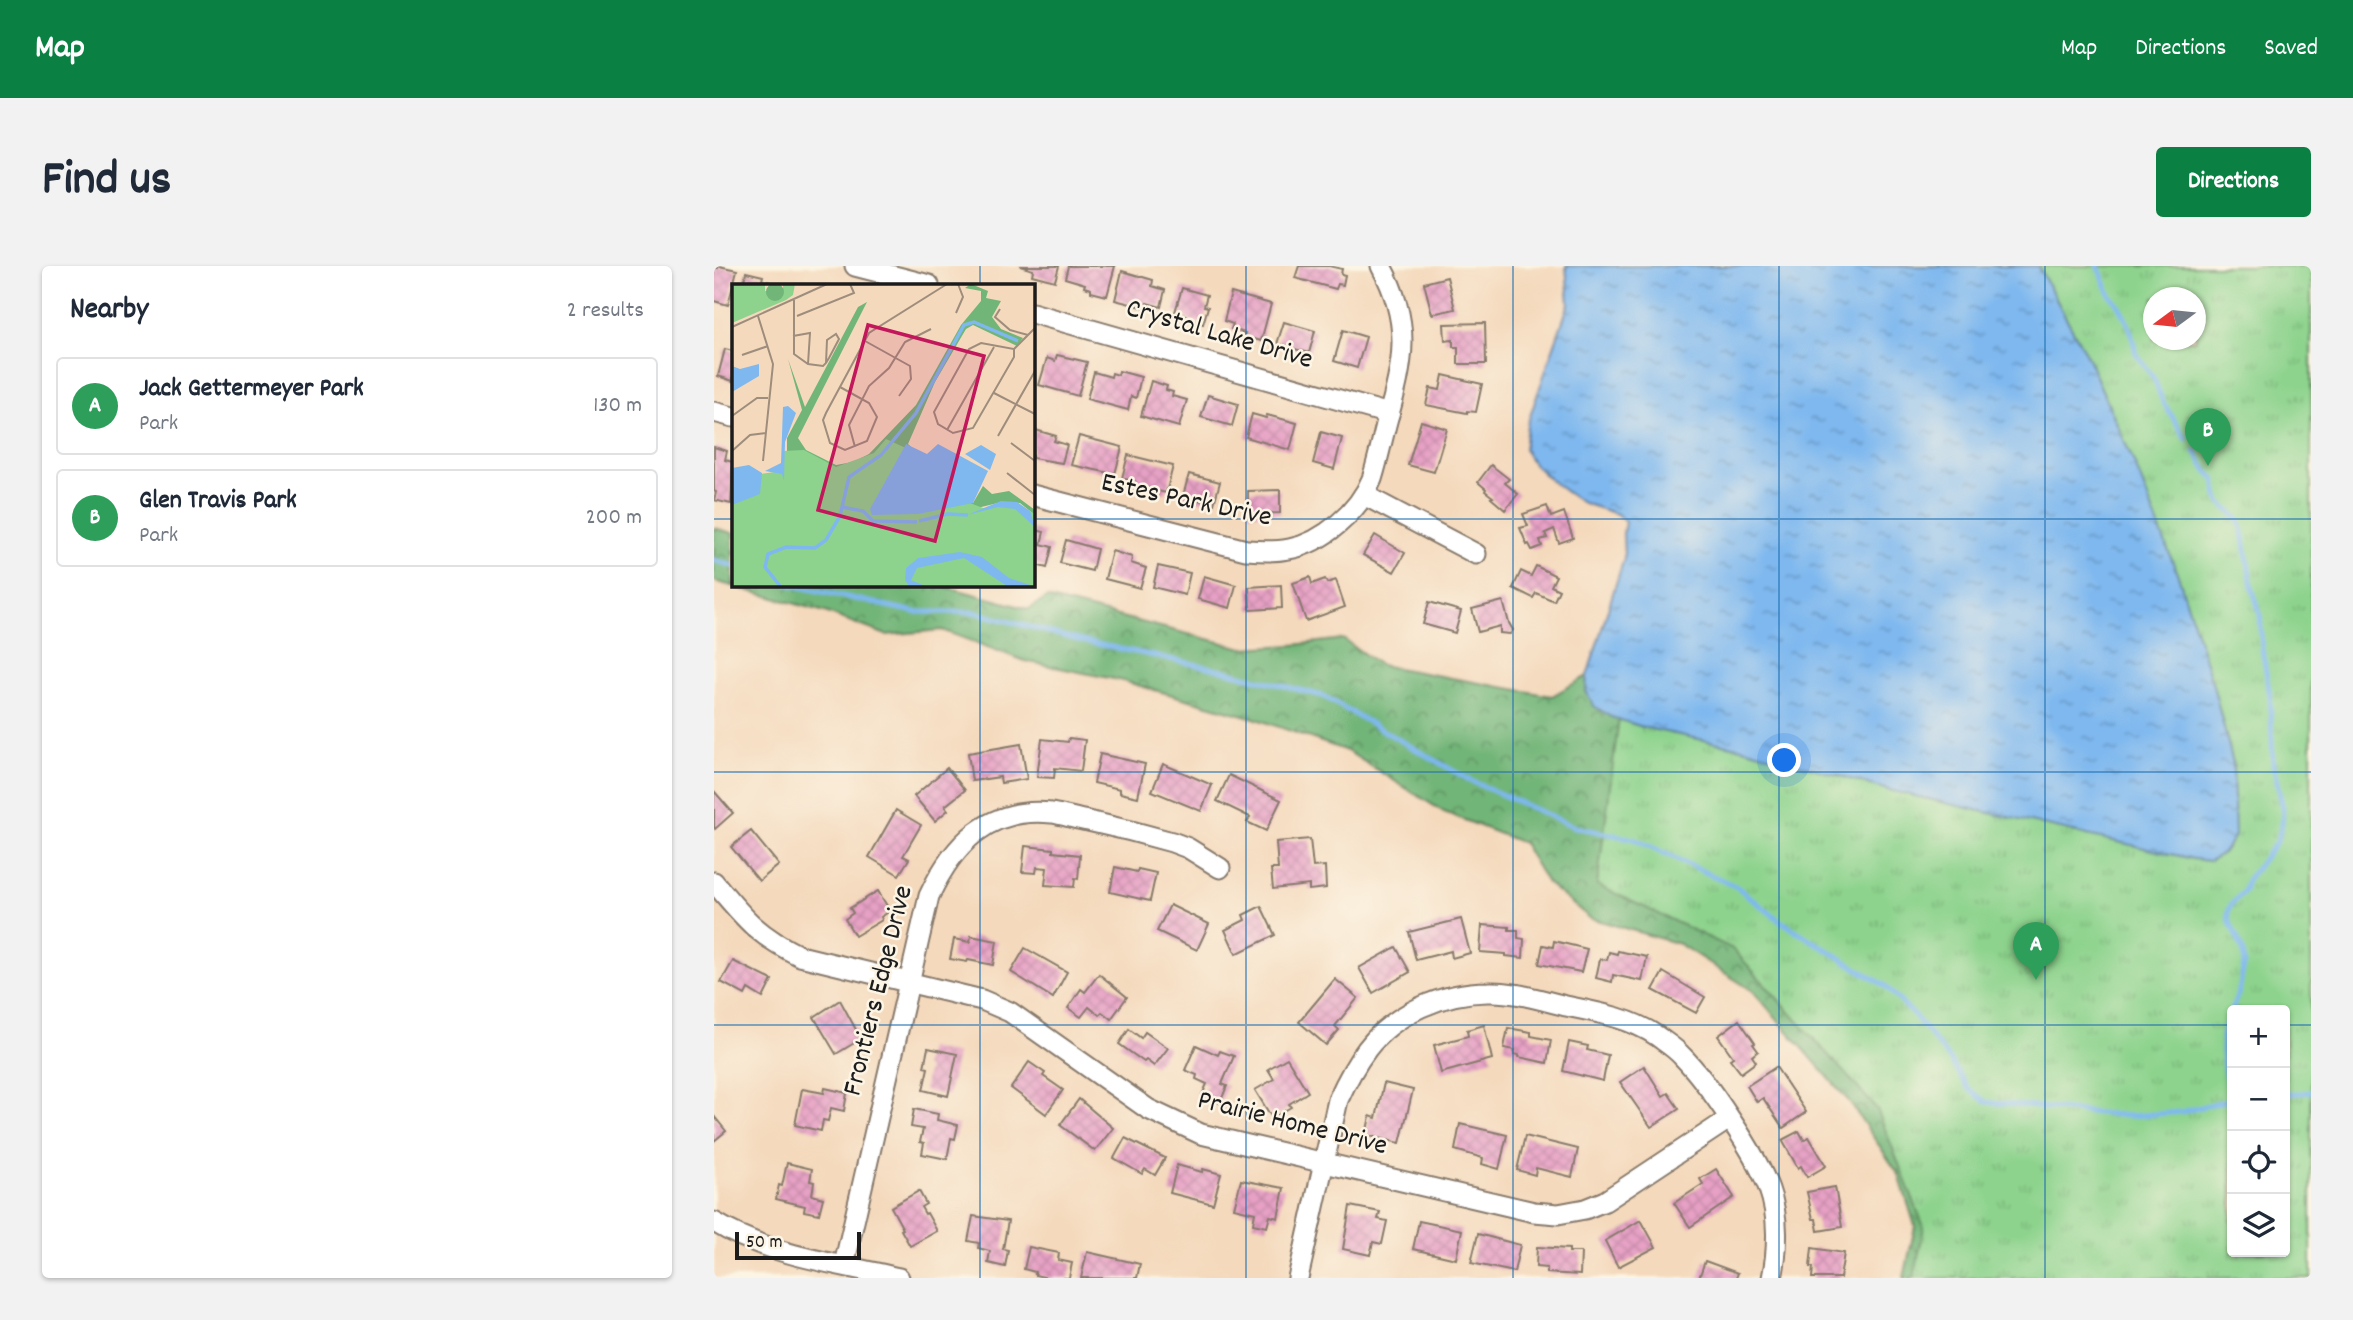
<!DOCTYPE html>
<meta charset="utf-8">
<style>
body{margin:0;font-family:Dekko,sans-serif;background:#f2f2f3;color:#1f2937}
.controls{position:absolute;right:21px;bottom:21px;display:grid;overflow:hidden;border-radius:7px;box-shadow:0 2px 5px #0004}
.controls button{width:63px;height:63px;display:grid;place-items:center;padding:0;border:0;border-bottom:2px solid #e0e1e3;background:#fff;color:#1f2937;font:35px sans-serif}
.compass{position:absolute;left:1429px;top:21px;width:63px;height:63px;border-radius:50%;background:#fff;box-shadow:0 2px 5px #0004;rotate:255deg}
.scale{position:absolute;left:21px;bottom:18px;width:126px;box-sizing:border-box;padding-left:7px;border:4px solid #1c1c1c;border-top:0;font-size:19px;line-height:24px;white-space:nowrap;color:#1c1c1c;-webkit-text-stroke:5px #fcf5e5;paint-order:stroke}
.you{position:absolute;left:1071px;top:495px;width:24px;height:24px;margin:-18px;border:5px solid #fff;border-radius:50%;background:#1a73e8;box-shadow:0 0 0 10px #1a73e833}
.badge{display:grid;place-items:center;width:46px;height:46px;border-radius:50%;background:#0b8043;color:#fff;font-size:23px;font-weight:700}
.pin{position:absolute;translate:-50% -58px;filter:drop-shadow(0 2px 4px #0008)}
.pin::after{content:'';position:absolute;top:37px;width:24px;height:21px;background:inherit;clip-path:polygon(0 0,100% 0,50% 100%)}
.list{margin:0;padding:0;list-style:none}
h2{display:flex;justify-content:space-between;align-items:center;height:91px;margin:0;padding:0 28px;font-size:30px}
h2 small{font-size:23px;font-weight:400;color:#747a83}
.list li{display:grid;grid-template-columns:46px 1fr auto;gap:21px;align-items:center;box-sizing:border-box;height:98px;margin:0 14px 14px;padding:0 14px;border:2px solid #e0e1e3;border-radius:7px}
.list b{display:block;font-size:26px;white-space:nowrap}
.list p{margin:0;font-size:23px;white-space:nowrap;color:#747a83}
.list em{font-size:23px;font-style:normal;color:#747a83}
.icon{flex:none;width:38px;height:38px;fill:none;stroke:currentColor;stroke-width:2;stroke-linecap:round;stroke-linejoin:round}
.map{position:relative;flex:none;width:1597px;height:1012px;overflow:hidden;border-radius:7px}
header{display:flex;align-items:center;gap:42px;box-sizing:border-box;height:98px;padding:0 35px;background:#0b8043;color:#fff}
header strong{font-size:33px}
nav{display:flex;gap:38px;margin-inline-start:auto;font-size:24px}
.intro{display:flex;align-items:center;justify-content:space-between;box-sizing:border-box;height:168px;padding:0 42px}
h1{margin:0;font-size:49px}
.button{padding:18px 32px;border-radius:7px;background:#0b8043;color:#fff;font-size:24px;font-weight:700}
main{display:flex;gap:42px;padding:0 42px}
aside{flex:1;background:#fff;border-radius:7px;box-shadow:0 2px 5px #0004}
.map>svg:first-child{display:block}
</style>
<header>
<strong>Map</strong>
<nav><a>Map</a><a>Directions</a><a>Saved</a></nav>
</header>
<div class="intro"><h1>Find us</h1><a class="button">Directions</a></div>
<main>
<aside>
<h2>Nearby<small>2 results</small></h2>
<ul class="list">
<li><span class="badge" style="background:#2e9e5b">A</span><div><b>Jack Gettermeyer Park</b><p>Park</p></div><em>130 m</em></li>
<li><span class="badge" style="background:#2e9e5b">B</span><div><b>Glen Travis Park</b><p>Park</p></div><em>200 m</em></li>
</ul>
</aside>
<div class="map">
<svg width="1597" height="1012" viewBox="0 0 1597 1012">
<defs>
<pattern id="forest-crowns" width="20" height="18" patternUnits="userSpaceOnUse" patternTransform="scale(1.75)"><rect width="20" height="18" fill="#72b578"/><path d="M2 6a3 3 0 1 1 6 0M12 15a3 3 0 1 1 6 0" fill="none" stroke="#5d9262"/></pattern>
<pattern id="park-tufts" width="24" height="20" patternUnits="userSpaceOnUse" patternTransform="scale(1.75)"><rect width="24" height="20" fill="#8dd38d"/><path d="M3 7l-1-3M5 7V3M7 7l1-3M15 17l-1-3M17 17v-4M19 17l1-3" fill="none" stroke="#79b579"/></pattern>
<pattern id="water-ripples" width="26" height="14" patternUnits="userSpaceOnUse" patternTransform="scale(1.75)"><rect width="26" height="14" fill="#7eb8ef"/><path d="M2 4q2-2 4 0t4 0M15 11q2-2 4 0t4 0" fill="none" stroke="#6695c1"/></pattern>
<pattern id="building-cross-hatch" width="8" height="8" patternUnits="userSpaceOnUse" patternTransform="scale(1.75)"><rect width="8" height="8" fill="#e7a1c5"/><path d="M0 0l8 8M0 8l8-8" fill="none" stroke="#c68aa9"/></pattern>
</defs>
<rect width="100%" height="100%" fill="#fcf5e5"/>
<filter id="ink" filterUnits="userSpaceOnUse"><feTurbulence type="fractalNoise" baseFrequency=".0143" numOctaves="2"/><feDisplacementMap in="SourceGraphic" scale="14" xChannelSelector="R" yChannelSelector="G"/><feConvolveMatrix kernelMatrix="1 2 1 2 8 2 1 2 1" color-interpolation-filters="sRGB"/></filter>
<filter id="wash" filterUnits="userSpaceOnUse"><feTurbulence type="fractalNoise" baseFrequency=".00686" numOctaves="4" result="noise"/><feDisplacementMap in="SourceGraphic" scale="28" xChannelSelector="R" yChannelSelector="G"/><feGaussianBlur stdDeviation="1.57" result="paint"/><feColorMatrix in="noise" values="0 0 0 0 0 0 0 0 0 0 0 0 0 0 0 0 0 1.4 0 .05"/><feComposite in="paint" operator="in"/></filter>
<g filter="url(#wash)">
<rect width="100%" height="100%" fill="#f4d9bc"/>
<path fill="url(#forest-crowns)" stroke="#47684a" stroke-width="2" fill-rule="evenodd" d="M1324,0h273l-79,744v242h53l26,26h-407l11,-52 -16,-51 -51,-75 -95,-109 -74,-47 -89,-26 -43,-35 -24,-40 -79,-31 -97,-61 -93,-33 -135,-38 -94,-19 -83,-31 -56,5 -61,-23 -111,-31v-53l19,5v51l207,1 89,24 18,-11 196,50 50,-3 50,-6 37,26 172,31 35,-20 -1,15zM1440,32h42v42h-42z"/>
<path fill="url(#park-tufts)" stroke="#547854" stroke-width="2" fill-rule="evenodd" d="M1301,0h296v1012h-397l10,-51 -47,-118 -144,-160 -136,-64 27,-205zM1440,32h42v42h-42zM1518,744h53v242h-53z"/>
<polygon fill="url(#water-ripples)" stroke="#4d6a86" stroke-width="2" points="852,0 1324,0 1374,92 1421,199 1465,312 1499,419 1519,497 1521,570 1509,587 1495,595 1479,593 1174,524 1033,483 932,462 897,451 880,440 872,425 873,410 910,292 909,267 911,256 903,248 869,237 852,226 835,213 818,196 810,183 813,159 855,37"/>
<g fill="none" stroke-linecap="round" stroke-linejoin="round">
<g stroke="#7eb8ef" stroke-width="5">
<polyline points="1384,0 1396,29 1406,41 1416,62 1422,87 1440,113 1449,136 1472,173"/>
<polyline points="1481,185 1493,205 1501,213 1503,228 1506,236 1524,253 1529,266 1538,321 1546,348 1548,383 1556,430 1559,499 1569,542 1568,558 1563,575 1540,605 1533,614 1530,625 1516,640 1514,646 1515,654 1529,685 1530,699 1525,725 1508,769 1510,803 1514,818 1518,823"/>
<polyline points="0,294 19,300"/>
<polyline points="73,318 201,346 260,346 368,375 504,403 609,430 757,515 861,561 920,573 1023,621 1065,654 1170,719 1200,749 1236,794 1254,822 1272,836 1416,850 1467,846 1518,833"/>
<polyline points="1571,828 1597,826"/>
</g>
</g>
<g id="blocks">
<g fill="url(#building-cross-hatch)">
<polygon points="5,0 23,4 14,39 0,35 0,1 4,2"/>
<polygon points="306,0 345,0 341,15 318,9 319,4"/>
<polygon points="354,0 401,0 393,30 377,26 377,23 370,21 371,18 351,12"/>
<polygon points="585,0 615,0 628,3 627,8 631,9 629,19 624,18 622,23 581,12"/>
<polygon points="408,5 439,14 438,20 451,24 447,41 433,37 432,42 401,34"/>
<polygon points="32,6 49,10 48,14 67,19 29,19"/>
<polygon points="733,11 741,43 718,48 710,17"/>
<polygon points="468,22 493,29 490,40 494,41 489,58 472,53 473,50 461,46"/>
<polygon points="517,27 557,38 547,75 530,70 531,67 517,63 519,58 510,55"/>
<polygon points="570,56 601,65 595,87 563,78"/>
<polygon points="771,57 772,98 744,98 744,81 739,81 739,74 731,75 730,58"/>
<polygon points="629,64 652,71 643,102 620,95"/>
<polygon points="11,83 19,85 19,115 4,110"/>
<polygon points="343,89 373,96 364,130 325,119 333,92 341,95"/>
<polygon points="405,105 427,111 422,132 417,130 414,144 373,133 380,106 397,111 398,107 404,109"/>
<polygon points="729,109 768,118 762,146 753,145 753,147 712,139 716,122 726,124"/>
<polygon points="437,115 453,120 452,124 459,126 458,130 473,134 465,161 427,150"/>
<polygon points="494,129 524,138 518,160 487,151"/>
<polygon points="538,148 552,152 553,149 583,157 576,184 532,171"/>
<polygon points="707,155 733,163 720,206 694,199"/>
<polygon points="318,163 342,170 340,175 353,179 348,197 318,192"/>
<polygon points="607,166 628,172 620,203 599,197"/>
<polygon points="365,170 408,181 401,208 357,199"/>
<polygon points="0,181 13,185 11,194 19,196 17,238 0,234 2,226 0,225"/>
<polygon points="414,189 459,200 452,227 421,219 422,216 408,212"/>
<polygon points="777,199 795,213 791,217 804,228 791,244 777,232 779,231 771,225 772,223 764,216"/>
<polygon points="475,208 506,216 500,238 469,230"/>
<polygon points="566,224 566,247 534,248 534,225"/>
<polygon points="833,240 837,251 850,246 859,272 845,277 840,263 831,267 833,272 826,274 828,280 818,284 815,278 813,279 806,262 814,260 809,248"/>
<polygon points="318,263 330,266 327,278 338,281 333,302 318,298"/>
<polygon points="661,269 691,287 680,306 649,289"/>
<polygon points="352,274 383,283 378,305 346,297"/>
<polygon points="398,285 418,291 417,297 432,302 426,322 391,313"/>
<polygon points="444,300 476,307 471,329 439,321"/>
<polygon points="822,300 842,310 837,320 845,324 840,335 822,327 819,332 799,322 807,305 817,310"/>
<polygon points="490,310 522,319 516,342 484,333"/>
<polygon points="596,311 598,318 611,313 613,317 622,314 631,341 592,355 579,317"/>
<polygon points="567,319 568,342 536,344 535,321"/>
<polygon points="789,335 795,357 799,364 796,368 786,367 786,360 764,366 758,343"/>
<polygon points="715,336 747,345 741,367 709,358"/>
<polygon points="355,472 371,474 367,505 341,502 340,512 323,511 328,473 354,476"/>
<polygon points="307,478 313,513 287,517 286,511 258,515 254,487"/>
<polygon points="386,488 431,498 424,531 406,527 406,523 380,517"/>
<polygon points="449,498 498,519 487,545 438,525"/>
<polygon points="233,502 251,524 231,540 234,544 221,555 200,530"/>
<polygon points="515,509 567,534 552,565 533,556 536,551 503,535"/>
<polygon points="0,525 19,547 1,563 0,561"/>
<polygon points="182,544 207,559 189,590 195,593 185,609 155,591"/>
<polygon points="37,565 65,599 45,615 17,581"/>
<polygon points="596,573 599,601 611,600 612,622 595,624 595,619 559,623 557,603 564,603 562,576"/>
<polygon points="311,580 339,583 339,586 366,589 364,613 361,612 360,621 331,619 333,602 323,601 322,607 308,606"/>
<polygon points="401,601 423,606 424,603 442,607 436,635 396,626"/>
<polygon points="164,625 176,645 167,651 168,654 141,670 131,653 139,647 136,642"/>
<polygon points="456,639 495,658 483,684 443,665"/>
<polygon points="547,640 561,669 522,688 511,664 531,654 529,649"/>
<polygon points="747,653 756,687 738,692 737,685 702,694 695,666"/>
<polygon points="768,659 795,661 795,664 804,664 804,672 810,673 809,692 792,690 792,688 766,686"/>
<polygon points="257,670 283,675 279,699 254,694 253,696 236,693 240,673 256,676"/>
<polygon points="840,675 873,683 867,706 825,698 829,679 839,681"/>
<polygon points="682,681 696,706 659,727 645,702"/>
<polygon points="311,682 353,706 339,732 297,706"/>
<polygon points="904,685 933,691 928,715 899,709 898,716 882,712 886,693 893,694 895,686 903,688"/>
<polygon points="19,695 58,714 49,732 34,723 31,729 7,716"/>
<polygon points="949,706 991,731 982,747 939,724"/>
<polygon points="385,708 413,731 397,753 388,746 385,749 375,741 367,751 354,742 367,723 371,726"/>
<polygon points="621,713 644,732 621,760 625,764 612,779 585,756"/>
<polygon points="126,734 147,773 122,788 100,751"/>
<polygon points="1025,754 1041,777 1039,778 1044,785 1038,790 1042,796 1027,807 1016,793 1019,791 1004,770"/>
<polygon points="770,759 778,793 727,807 720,779 754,770 753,764"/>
<polygon points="794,762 817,766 817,770 837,774 833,797 805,791 805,789 800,788 801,784 790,782"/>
<polygon points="415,763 427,772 431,766 454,782 440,800 432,794 430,796 405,778"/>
<polygon points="855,776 874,780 873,784 894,789 889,815 849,805"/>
<polygon points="482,779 504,789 506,785 520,790 508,818 513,820 506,837 488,829 493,818 482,813 483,809 471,804"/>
<polygon points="214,782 243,788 234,830 209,824 214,802 210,801"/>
<polygon points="573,792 594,826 575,838 577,841 558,852 541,824 560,813 554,803"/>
<polygon points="315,796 331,807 329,810 349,824 332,848 297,822"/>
<polygon points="930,800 949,830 954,827 965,843 937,861 906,816"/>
<polygon points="1062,801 1092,846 1069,862 1049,832 1043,836 1033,820"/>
<polygon points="670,817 699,824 686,877 652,869 656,850 662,852"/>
<polygon points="111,822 133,827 130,845 117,842 114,855 109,854 107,865 81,859 88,823 110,827"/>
<polygon points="365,833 399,862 381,885 346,859"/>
<polygon points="200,843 224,848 223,854 244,859 241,873 237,872 233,893 208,888 210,877 206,876 209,863 197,861"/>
<polygon points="0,850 12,865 0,875"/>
<polygon points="746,858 793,869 785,903 768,898 769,892 741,884"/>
<polygon points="1085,865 1090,874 1095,871 1112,900 1093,911 1087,900 1084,902 1068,874"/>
<polygon points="811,870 864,883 858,911 822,902 821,909 803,904"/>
<polygon points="411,872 451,892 441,909 431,903 428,908 400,892"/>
<polygon points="73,897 98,903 96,915 100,916 98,929 109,932 105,948 90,945 91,940 62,933 65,919 68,920"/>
<polygon points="463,899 488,906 489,903 507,908 499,938 456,927"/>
<polygon points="1002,903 1020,931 976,961 960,937 989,918 986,913"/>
<polygon points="527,914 570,922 564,952 556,950 553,961 539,958 541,947 520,942"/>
<polygon points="1121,921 1128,961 1104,965 1102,953 1099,953 1093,926"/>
<polygon points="205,925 212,938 207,941 211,948 213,947 223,965 196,980 187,964 189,963 177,941"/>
<polygon points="636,940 666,946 664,953 673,955 668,978 659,976 656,989 629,983"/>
<polygon points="259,950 294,955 289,983 294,984 291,1001 274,997 276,985 264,982 265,977 254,975"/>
<polygon points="927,954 942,981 904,1001 891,975"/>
<polygon points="705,955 748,964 742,993 699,983"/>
<polygon points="764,968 806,979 800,1006 757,997"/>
<polygon points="315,981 345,987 344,994 358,997 355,1012 334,1012 321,1009 321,1006 310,1003"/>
<polygon points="823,981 855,983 855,986 867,986 866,1009 833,1007 833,1002 822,1001"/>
<polygon points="1098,982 1130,987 1126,1012 1098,1012 1099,1001 1096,1001"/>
<polygon points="373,986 426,998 423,1012 367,1012"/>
<polygon points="991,995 1024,1007 1022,1012 985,1012"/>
</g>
</g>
</g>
<g filter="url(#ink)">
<use href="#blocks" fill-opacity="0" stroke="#887a6c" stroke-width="2"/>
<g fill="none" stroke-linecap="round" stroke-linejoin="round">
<defs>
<g id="minor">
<polyline points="141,0 215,19"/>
<polyline points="318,47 675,148"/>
<polyline points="0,146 19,151"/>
<path d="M318,229l214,55c15,1 28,2 43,-1 34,-6 70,-38 83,-70 6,-19 10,-39 15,-58 17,-59 25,-98 -6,-155"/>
<polyline points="650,229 762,288"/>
<path d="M0,616c30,36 43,53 86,74l182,44 28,12 138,97 53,25 333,78 24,2 27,-5 20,-8 124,-82"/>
<path d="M0,956c55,34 123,41 185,56"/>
<path d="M130,999l85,-369c24,-52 60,-90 123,-83 12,2 24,6 36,8 28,6 56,13 84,21l16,6 32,20"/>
<path d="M584,1012l40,-178c8,-18 17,-35 29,-51 27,-36 77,-57 121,-57 26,-1 53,8 78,14 30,6 65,12 91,30 8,6 18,12 25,20 25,25 75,99 87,133 10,27 9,61 3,89"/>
</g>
</defs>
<use href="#minor" stroke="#887a6c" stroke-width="23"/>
<use href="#minor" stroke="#fff" stroke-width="19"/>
</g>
</g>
<path fill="none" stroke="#1f6fb2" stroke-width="2" stroke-opacity="0.55" d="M266,0v19M532,0v1012M799,0v1012M1065,0v1012M1331,0v1012M0,253h19M318,253h1279M266,318v694M0,506h1597M0,759h1518M1571,759h26"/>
<g text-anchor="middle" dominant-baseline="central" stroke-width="5" stroke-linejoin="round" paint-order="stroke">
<g font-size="28" fill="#1c1c1c" stroke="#fcf5e5">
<text transform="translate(505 70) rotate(16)">Crystal Lake Drive</text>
<text transform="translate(472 236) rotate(12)">Estes Park Drive</text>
<text transform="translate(166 725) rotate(-76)">Frontiers Edge Drive</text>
<text transform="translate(578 859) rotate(14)">Prairie Home Drive</text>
</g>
</g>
<g transform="translate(18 18)">
<rect width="303" height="303" fill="#f4d9bc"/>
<path d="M0,0h33v7l18,2v-9h12l-2,11 -7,5 -54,23z" fill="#8dd38d"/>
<path d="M34 8a9 9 0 1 1 18 0a9 9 0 1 1-18 0ZM239,0l17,7 -2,7 15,3 -9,16 9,12 22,9 -6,8 -44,-21 -7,4 -31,53 -27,62 65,59 10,-17 9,8 17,-3 26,19v5l-15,-12 -18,-1 -25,6h-190v-70l15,-28 -14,-51 17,48 53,-100 9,-5 -69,136 8,12 30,15 17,-3 16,-8 47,-49 45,-80 20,-24v-10l-16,-3z" fill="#72b578"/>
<path d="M154,155l22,10 62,54 13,5 35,-3 17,9v72h-302l-1,-83 29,-29 21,-3 1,-20 21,-1 32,17 38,-14z" fill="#8dd38d"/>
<path d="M27,80v12l-27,16v-26l8,3zM56,122l8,7 -11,29 -1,39 -2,-7 -17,-3 16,-8 2,-56zM174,160l21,10 11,-10 50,27 -15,32 -55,11 -46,1 -2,-6zM249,161l15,9 -6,16 -25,-16zM17,181l13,8 -2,21 -28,11v-37zM269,217l16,1 13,9 5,16 -20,-18 -17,-2 -31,8zM228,268l22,5 27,21 24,8h-26l-43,-28 -47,10 -6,12 14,6h-16l-4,-6 1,-12 12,-10z" fill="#7eb8ef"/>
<path fill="none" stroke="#7eb8ef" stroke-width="3.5" d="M110,223l21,4 10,10 44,1M187,237l29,-7 20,1M48,302l-15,-19 3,-13 18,-7 29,1 11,-8 14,-24 9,-39 32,-22 35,-42 48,-88 10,-3 44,19"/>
<path fill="none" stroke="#9e8d7c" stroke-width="2" d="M62,16v54l14,10 15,2 3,-3 3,-5 10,-19 -3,-5 -9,6 -1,23M268,25l-5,8 15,13 18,5M224,29l7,-16 -5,-13M26,32l15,48 -10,97M65,32l57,-23 -4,-9M0,43l95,-43M61,52l17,-3 -2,31M133,57l45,25 1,13 -12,17M249,59l33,6v8l-41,71 -20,5 -15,-9 -4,-12 35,-63zM282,65l21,-21M10,71l26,-9M108,103l29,16 8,14 -10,24 -22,9 -15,-7 -7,-23 3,-7 43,-80 78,-49M262,109l41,21M0,132l25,-18h11M215,146l47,-83M266,152l37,-65M279,159l24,18M123,163l-6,-22 20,-39 20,-18 16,-26 26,-13M0,167l18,-16 16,-2M275,189l28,22"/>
<path fill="#c2185b" fill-opacity="0.15" stroke="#c2185b" stroke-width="3.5" d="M136,41l116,31 -49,185 -117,-31z"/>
<rect width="303" height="303" fill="none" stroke="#1c1c1c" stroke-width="3.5"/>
</g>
</svg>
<div class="controls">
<button>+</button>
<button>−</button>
<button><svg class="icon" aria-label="locate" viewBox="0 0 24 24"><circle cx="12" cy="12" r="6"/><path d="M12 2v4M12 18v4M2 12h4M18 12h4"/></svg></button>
<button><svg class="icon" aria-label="layers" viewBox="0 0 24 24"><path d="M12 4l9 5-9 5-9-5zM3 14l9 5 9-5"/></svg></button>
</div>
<svg class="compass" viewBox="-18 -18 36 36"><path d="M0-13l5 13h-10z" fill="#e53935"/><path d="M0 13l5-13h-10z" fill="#747a83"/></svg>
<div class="scale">50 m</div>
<div class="you"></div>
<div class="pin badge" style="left:1322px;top:714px;background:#2e9e5b">A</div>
<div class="pin badge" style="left:1494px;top:200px;background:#2e9e5b">B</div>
</div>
</main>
